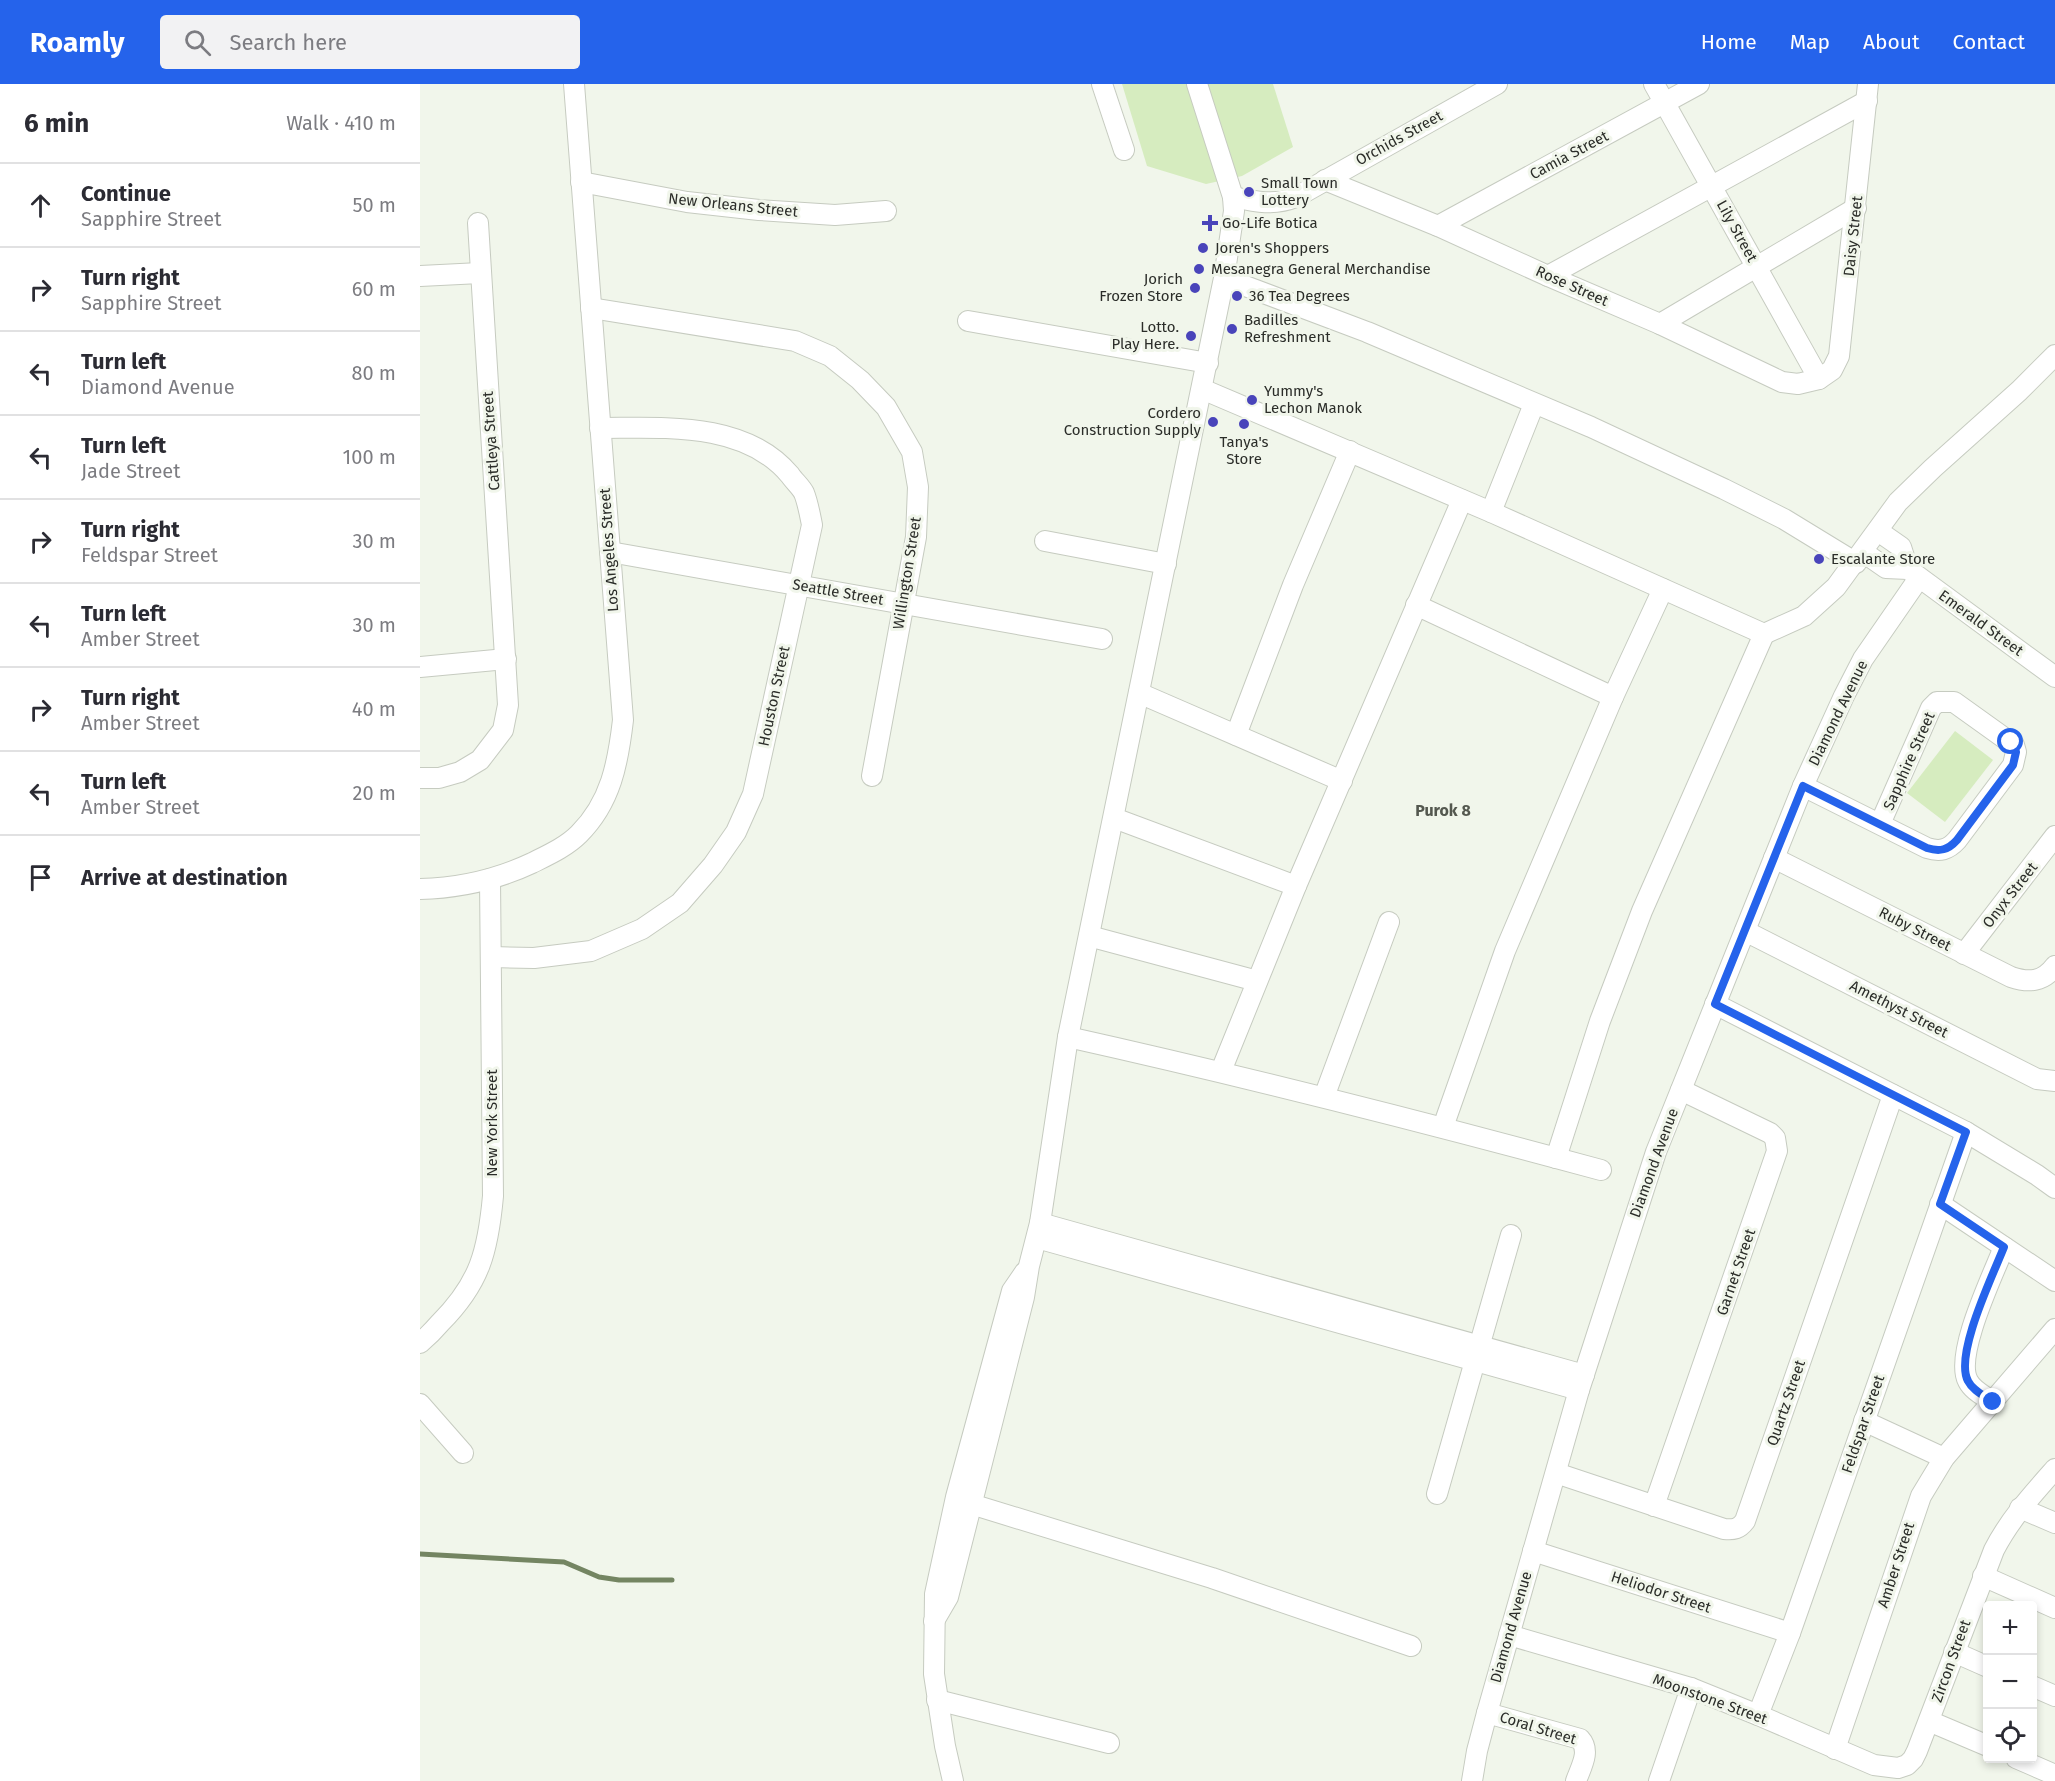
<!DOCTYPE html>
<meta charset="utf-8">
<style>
body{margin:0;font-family:"Fira Sans",sans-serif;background:#f2f2f3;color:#2b2b33}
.controls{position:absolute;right:18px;bottom:18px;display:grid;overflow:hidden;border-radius:6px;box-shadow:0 3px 9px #0003}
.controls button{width:54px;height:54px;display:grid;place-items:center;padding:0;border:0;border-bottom:2px solid #e1e1e2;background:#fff;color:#2b2b33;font:30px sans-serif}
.stop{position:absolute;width:18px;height:18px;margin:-14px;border:4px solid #2563eb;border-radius:50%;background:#fff}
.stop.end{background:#2563eb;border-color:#fff;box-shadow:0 2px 6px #0008}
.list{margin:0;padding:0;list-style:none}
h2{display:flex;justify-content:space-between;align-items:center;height:78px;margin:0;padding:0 24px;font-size:26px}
h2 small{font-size:20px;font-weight:400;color:#7c7c81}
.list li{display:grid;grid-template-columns:39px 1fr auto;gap:18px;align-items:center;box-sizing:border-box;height:84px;padding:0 24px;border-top:2px solid #e1e1e2}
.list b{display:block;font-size:22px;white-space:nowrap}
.list p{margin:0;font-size:20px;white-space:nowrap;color:#7c7c81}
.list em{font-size:20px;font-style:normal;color:#7c7c81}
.icon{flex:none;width:33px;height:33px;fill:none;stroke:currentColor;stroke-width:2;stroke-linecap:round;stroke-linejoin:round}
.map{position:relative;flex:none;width:1635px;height:1697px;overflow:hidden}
header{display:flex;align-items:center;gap:36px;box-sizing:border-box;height:84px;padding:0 30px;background:#2563eb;color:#fff}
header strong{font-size:28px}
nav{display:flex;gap:33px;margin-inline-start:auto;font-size:21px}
.search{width:420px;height:54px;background:#f2f2f3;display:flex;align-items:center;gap:15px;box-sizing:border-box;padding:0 21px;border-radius:6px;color:#7c7c81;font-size:22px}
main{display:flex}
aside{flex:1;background:#fff}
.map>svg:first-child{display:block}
</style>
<header>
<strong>Roamly</strong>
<div class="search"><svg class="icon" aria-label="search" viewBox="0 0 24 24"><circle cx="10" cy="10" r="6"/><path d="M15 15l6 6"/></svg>Search here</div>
<nav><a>Home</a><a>Map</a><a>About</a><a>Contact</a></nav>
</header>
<main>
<aside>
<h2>6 min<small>Walk · 410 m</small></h2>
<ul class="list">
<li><svg class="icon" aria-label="ahead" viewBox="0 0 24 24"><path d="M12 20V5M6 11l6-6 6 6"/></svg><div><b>Continue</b><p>Sapphire Street</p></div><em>50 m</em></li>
<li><svg class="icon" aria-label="right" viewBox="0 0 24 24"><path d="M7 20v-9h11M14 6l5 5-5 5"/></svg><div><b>Turn right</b><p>Sapphire Street</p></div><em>60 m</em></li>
<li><svg class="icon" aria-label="left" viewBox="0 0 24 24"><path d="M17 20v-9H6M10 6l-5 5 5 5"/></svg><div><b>Turn left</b><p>Diamond Avenue</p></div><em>80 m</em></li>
<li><svg class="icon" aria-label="left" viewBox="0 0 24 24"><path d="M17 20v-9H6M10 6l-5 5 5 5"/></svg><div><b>Turn left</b><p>Jade Street</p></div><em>100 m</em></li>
<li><svg class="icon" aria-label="right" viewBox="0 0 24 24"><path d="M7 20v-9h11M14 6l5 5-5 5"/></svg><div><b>Turn right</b><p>Feldspar Street</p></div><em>30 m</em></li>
<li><svg class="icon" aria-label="left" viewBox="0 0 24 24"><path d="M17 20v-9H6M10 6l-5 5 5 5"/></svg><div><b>Turn left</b><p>Amber Street</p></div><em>30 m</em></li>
<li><svg class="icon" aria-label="right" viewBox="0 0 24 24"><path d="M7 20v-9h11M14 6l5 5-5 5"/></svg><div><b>Turn right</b><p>Amber Street</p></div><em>40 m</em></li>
<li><svg class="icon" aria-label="left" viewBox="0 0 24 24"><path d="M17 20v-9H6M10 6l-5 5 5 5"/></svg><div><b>Turn left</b><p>Amber Street</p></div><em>20 m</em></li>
<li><svg class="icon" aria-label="arrive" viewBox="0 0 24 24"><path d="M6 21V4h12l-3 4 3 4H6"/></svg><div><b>Arrive at destination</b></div></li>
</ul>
</aside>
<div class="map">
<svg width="1635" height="1697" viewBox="0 0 1635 1697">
<rect width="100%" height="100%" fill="#f1f6eb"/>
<g fill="#d6ecbf">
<polygon points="702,0 853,0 873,63 822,92 786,100 727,82"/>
<polygon points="1535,647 1573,676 1525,738 1487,709"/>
</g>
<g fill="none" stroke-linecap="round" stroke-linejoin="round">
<polyline stroke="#748562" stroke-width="5" points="0,1470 144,1478 179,1493 199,1496 252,1496"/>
<defs>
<g id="street">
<polyline points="682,0 704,66"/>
<polyline points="1234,0 1399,295"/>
<polyline points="905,96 1018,142 1128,192 1240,240 1362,298 1378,300 1399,295 1412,286 1419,272 1448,0"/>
<polyline points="161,98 267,118 339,126 415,131 466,127"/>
<path d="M813,113c23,5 40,9 63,0l201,-113"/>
<polyline points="1018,142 1279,0"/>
<polyline points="0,192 60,189"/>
<polyline points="1128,192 1447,17"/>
<polyline points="804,194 947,248 1171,343 1304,405 1364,435 1436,479"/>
<polyline points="171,224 375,257 410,272 440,296 466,323 492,368 498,403 496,453 452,692"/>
<polyline points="548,237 788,279"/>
<polyline points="1240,240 1436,124"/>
<polyline points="782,305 1071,428 1344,550 1384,532 1416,503 1478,418 1513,384 1599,307 1635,271"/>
<polyline points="1071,428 1114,320"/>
<polyline points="1458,447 1481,463 1488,485"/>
<polyline points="625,457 746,480"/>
<polyline points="190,468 682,555"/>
<polyline points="1443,468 1466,484 1488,485 1635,593"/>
<polyline points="996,521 1193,613"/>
<polyline points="0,583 86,575"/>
<polyline points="719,609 922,697"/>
<polyline points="816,651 873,501 930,367"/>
<polyline points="0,694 19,694 40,688 60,676 83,646 88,621 58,139"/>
<path d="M1383,702l124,62c13,4 21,2 30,-8l56,-75 3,-13 -2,-7 -60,-43h-17l-6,6 -51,116"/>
<polyline points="694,734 876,802"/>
<path d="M1354,774l237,119c18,6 32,5 44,-11"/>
<path d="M0,805c40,-1 76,-9 112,-26 16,-8 34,-16 47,-29 32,-32 39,-71 44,-114l-49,-636"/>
<polyline points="1325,847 1617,995 1635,997"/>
<polyline points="669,852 837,897"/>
<polyline points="1544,870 1635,752"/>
<path d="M72,873l42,1 57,-7 51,-22 38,-26 33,-38 23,-33 17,-38 59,-269c-2,-10 -4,-22 -8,-32 -3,-6 -10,-12 -14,-18 -45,-54 -126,-47 -190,-47"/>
<polyline points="1295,920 1546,1048 1617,1091 1635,1104"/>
<path d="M648,953c179,40 356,85 533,133"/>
<polyline points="801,987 876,802 1042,416"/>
<polyline points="904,1013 969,838"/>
<polyline points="1023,1043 1085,867 1193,613 1243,505"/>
<polyline points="1136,1074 1180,937 1222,827 1344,550"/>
<polyline points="1520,1120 1635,1197"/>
<polyline points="620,1139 1164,1291"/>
<polyline points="617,1154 1159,1306"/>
<path d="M0,1259c7,-6 14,-13 20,-20 40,-40 48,-72 53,-127l-3,-317"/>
<path d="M1573,1318c-8,-6 -20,-11 -25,-21 -14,-26 25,-106 36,-134"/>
<polyline points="0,1320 43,1369"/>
<polyline points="1444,1337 1524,1374"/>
<path d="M1136,1389l168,56c10,1 15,0 21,-8l148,-426"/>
<polyline points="1017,1410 1091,1151"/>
<polyline points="551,1420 792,1494 991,1562"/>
<polyline points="1234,1422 1357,1067 1355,1054 1350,1049 1261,1006"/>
<polyline points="1600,1424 1635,1439"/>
<polyline points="1113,1467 1370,1549"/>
<polyline points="1563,1492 1635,1524"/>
<polyline points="514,1537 528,1513 604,1213 609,1182 620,1139 648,953 804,194 814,127 813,113 777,0"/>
<path d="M1089,1551l182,53 67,27 116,50 24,3 9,-3 6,-6 4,-8 77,-201c16,-31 38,-55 61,-81"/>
<polyline points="1534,1568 1568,1583"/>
<polyline points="1612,1602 1635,1612"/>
<polyline points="517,1616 689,1659"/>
<path d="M1067,1629l93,26c11,12 1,28 -4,42"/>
<polyline points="1338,1631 1370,1549 1546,1048"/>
<polyline points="1509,1637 1568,1662"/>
<polyline points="1415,1665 1501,1412 1524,1374 1635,1245"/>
<polyline points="1596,1674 1635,1691"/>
<polyline points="533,1697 525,1662 514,1590 515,1510 536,1413 592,1207 605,1188"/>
<polyline points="1052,1697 1057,1667 1067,1629 1159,1306 1236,1068 1383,702 1424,612 1443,575 1499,494"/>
<polyline points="1239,1697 1271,1604"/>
</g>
</defs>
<use href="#street" stroke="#c6cbc0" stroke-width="22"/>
<use href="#street" stroke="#fff" stroke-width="20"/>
</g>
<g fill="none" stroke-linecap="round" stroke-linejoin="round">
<path stroke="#2563eb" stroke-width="8" d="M1573,1318c-8,-6 -20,-11 -25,-21 -14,-26 25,-106 36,-134l-64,-43 26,-72 -251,-128 88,-218 124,62c13,4 21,2 30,-8l56,-75 3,-13 -5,-10"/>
</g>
<g fill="#4944ba" stroke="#f1f6eb" stroke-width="2">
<circle cx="829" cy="108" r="6"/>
<path d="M787 130h6v6h6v6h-6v6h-6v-6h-6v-6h6z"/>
<circle cx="783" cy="164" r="6"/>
<circle cx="779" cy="185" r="6"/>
<circle cx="775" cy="204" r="6"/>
<circle cx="817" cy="212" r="6"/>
<circle cx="812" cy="245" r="6"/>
<circle cx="771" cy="252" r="6"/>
<circle cx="832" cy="316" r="6"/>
<circle cx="793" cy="338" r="6"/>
<circle cx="824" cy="340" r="6"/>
<circle cx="1399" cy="475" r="6"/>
</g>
<g text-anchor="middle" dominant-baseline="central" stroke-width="6" stroke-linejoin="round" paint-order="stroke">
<g font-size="15" fill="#2b2d29" stroke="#f1f6eb">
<text transform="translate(979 54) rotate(-29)">Orchids Street</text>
<text transform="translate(1149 71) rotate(-28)">Camia Street</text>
<text transform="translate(313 121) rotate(6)">New Orleans Street</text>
<text transform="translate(1317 147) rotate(61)">Lily Street</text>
<text transform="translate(1433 152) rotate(-84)">Daisy Street</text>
<text transform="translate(1152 202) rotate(24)">Rose Street</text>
<text transform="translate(71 357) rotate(-94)">Cattleya Street</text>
<text transform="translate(189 466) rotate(-94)">Los Angeles Street</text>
<text transform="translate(487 489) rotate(-81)">Willington Street</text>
<text transform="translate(418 508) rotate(10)">Seattle Street</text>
<text transform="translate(1561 539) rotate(36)">Emerald Street</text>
<text transform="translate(354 612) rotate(-78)">Houston Street</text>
<text transform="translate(1418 629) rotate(-64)">Diamond Avenue</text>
<text transform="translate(1489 677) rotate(-66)">Sapphire Street</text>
<text transform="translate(1590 811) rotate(-52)">Onyx Street</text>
<text transform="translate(1495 845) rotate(27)">Ruby Street</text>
<text transform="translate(1479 925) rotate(27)">Amethyst Street</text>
<text transform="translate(72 1039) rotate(-90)">New York Street</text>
<text transform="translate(1234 1079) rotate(-70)">Diamond Avenue</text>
<text transform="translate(1316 1188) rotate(-71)">Garnet Street</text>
<text transform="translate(1366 1319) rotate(-71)">Quartz Street</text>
<text transform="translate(1443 1340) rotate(-71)">Feldspar Street</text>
<text transform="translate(1476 1481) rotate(-72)">Amber Street</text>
<text transform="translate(1241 1508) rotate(18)">Heliodor Street</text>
<text transform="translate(1091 1543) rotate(-74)">Diamond Avenue</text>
<text transform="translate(1531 1577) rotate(-70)">Zircon Street</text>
<text transform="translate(1290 1615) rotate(20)">Moonstone Street</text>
<text transform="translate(1118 1644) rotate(17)">Coral Street</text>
</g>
<g font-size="15" fill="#2b2d29" stroke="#f1f6eb" text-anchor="start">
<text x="841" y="99">Small Town<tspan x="841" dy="17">Lottery</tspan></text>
<text x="802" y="139">Go-Life Botica</text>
<text x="795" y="164">Joren's Shoppers</text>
<text x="791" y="185">Mesanegra General Merchandise</text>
<text x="763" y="195" text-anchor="end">Jorich<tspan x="763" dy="17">Frozen Store</tspan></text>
<text x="829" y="212">36 Tea Degrees</text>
<text x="824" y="236">Badilles<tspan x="824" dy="17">Refreshment</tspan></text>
<text x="759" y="243" text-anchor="end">Lotto.<tspan x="759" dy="17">Play Here.</tspan></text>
<text x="844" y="307">Yummy's<tspan x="844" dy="17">Lechon Manok</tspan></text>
<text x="781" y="329" text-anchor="end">Cordero<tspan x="781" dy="17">Construction Supply</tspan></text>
<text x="824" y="358" text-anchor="middle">Tanya's<tspan x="824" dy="17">Store</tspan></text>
<text x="1411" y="475">Escalante Store</text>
</g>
<g font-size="16" font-weight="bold" fill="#54584f" stroke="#f1f6eb">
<text x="1023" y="726">Purok 8</text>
</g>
</g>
</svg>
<div class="controls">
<button>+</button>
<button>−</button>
<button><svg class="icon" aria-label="locate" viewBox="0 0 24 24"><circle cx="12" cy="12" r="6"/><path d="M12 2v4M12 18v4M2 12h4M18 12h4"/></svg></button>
</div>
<div class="stop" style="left:1591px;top:658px"></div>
<div class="stop end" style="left:1573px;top:1318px"></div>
</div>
</main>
